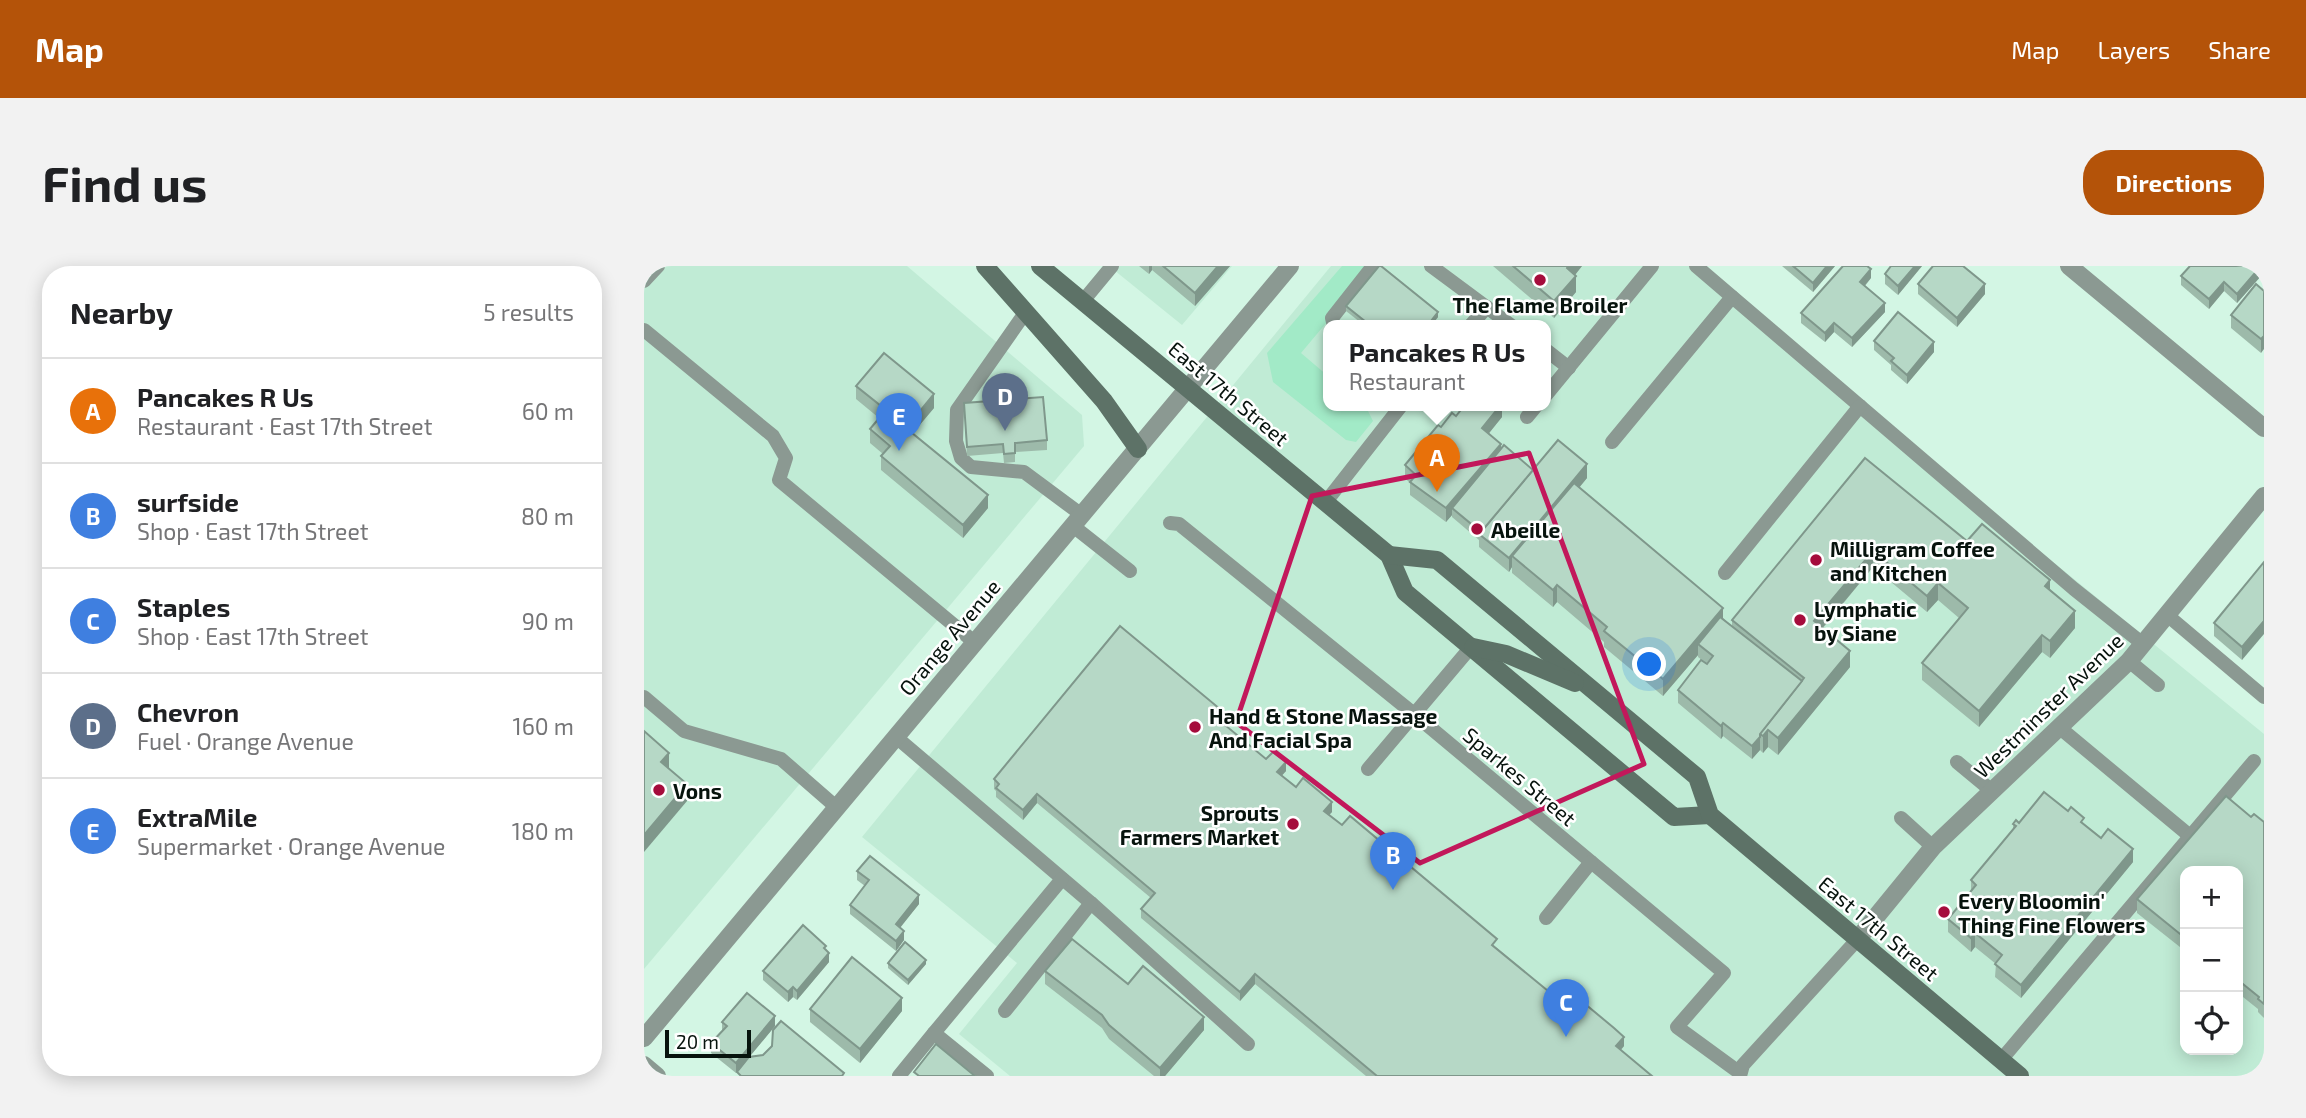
<!DOCTYPE html>
<meta charset="utf-8">
<style>
body{margin:0;font-family:"Exo 2",sans-serif;background:#f2f2f2;color:#202124}
.controls{position:absolute;right:21px;bottom:21px;display:grid;overflow:hidden;border-radius:14px;box-shadow:0 4px 18px #0003}
.controls button{width:63px;height:63px;display:grid;place-items:center;padding:0;border:0;border-bottom:2px solid #e0e0e0;background:#fff;color:#202124;font:35px sans-serif}
.scale{position:absolute;left:21px;bottom:18px;width:86px;box-sizing:border-box;padding-left:7px;border:4px solid #07130d;border-top:0;font-size:19px;line-height:24px;white-space:nowrap;color:#07130d;-webkit-text-stroke:5px #fff;paint-order:stroke}
.you{position:absolute;left:1006px;top:399px;width:24px;height:24px;margin:-18px;border:5px solid #fff;border-radius:50%;background:#1a73e8;box-shadow:0 0 0 10px #1a73e833}
.badge{display:grid;place-items:center;width:46px;height:46px;border-radius:50%;background:#b45309;color:#fff;font-size:23px;font-weight:700}
.pin{position:absolute;translate:-50% -58px;filter:drop-shadow(0 2px 4px #0008)}
.pin::after{content:'';position:absolute;top:37px;width:24px;height:21px;background:inherit;clip-path:polygon(0 0,100% 0,50% 100%)}
.popup{position:absolute;left:679px;top:54px;width:228px;height:91px;box-sizing:border-box;display:grid;place-content:center;border-radius:14px;background:#fff;filter:drop-shadow(0 2px 5px #0005);font-size:23px;white-space:nowrap;color:#757577}
.popup b{font-size:26px;color:#202124}
.popup::after{content:'';position:absolute;left:50%;top:100%;margin-left:-14px;border:14px solid transparent;border-top-color:#fff}
.list{margin:0;padding:0;list-style:none}
h2{display:flex;justify-content:space-between;align-items:center;height:91px;margin:0;padding:0 28px;font-size:30px}
h2 small{font-size:23px;font-weight:400;color:#757577}
.list li{display:grid;grid-template-columns:46px 1fr auto;gap:21px;align-items:center;box-sizing:border-box;height:105px;padding:0 28px;border-top:2px solid #e0e0e0}
.list b{display:block;font-size:26px;white-space:nowrap}
.list p{margin:0;font-size:23px;white-space:nowrap;color:#757577}
.list em{font-size:23px;font-style:normal;color:#757577}
.icon{flex:none;width:38px;height:38px;fill:none;stroke:currentColor;stroke-width:2;stroke-linecap:round;stroke-linejoin:round}
.map{position:relative;flex:none;width:1620px;height:810px;overflow:hidden;border-radius:28px}
header{display:flex;align-items:center;gap:42px;box-sizing:border-box;height:98px;padding:0 35px;background:#b45309;color:#fff}
header strong{font-size:33px}
nav{display:flex;gap:38px;margin-inline-start:auto;font-size:24px}
.intro{display:flex;align-items:center;justify-content:space-between;box-sizing:border-box;height:168px;padding:0 42px}
h1{margin:0;font-size:49px}
.button{padding:18px 32px;border-radius:28px;background:#b45309;color:#fff;font-size:24px;font-weight:700}
main{display:flex;gap:42px;padding:0 42px}
aside{flex:1;background:#fff;border-radius:28px;box-shadow:0 4px 18px #0003}
.map>svg:first-child{display:block}
</style>
<header>
<strong>Map</strong>
<nav><a>Map</a><a>Layers</a><a>Share</a></nav>
</header>
<div class="intro"><h1>Find us</h1><a class="button">Directions</a></div>
<main>
<aside>
<h2>Nearby<small>5 results</small></h2>
<ul class="list">
<li><span class="badge" style="background:#e8710a">A</span><div><b>Pancakes R Us</b><p>Restaurant · East 17th Street</p></div><em>60 m</em></li>
<li><span class="badge" style="background:#3f7fe0">B</span><div><b>surfside</b><p>Shop · East 17th Street</p></div><em>80 m</em></li>
<li><span class="badge" style="background:#3f7fe0">C</span><div><b>Staples</b><p>Shop · East 17th Street</p></div><em>90 m</em></li>
<li><span class="badge" style="background:#5c6f8a">D</span><div><b>Chevron</b><p>Fuel · Orange Avenue</p></div><em>160 m</em></li>
<li><span class="badge" style="background:#3f7fe0">E</span><div><b>ExtraMile</b><p>Supermarket · Orange Avenue</p></div><em>180 m</em></li>
</ul>
</aside>
<div class="map">
<svg width="1620" height="810" viewBox="0 0 1620 810">
<rect width="100%" height="100%" fill="#d3f6e4"/>
<g fill="#c0ebd5" fill-rule="evenodd">
<polygon points="0,0 263,0 438,149 440,180 0,703"/>
<polygon points="465,0 588,0 538,59"/>
<path d="M687,0h359l574,468v342h-1254l-51,-42 58,-71 -155,-126zM684,60h218v80h-218zM1541,605h53v179h-53z"/>
</g>
<polygon fill="#a2eac7" points="698,0 730,0 657,87 684,110 684,140 722,141 729,155 712,176 702,174 629,116 623,87"/>
<g fill="none" stroke-linecap="round" stroke-linejoin="round">
<g stroke="#8b9992" stroke-width="14">
<polyline points="787,0 868,60"/>
<polyline points="1052,0 1430,323 1499,378"/>
<polyline points="0,15 14,0"/>
<polyline points="439,35 468,0"/>
<polyline points="381,47 313,144 312,175 317,192 327,201 380,206 438,249"/>
<polyline points="690,60 688,52 729,0"/>
<polyline points="826,60 843,41"/>
<polyline points="0,64 129,170 142,192 135,214 329,375"/>
<polyline points="902,84 925,102"/>
<polyline points="902,129 1008,0"/>
<polyline points="883,151 892,140"/>
<polyline points="968,176 1088,31"/>
<polyline points="681,237 757,140"/>
<polyline points="526,257 535,258 770,448 1080,707 1033,761 1096,807"/>
<polyline points="429,260 486,305"/>
<polyline points="1081,307 1216,140"/>
<polyline points="1523,349 1620,431"/>
<polyline points="1485,395 1514,419"/>
<polyline points="0,431 40,465 137,493 191,540"/>
<polyline points="1416,462 1546,570"/>
<polyline points="252,471 447,637 604,778"/>
<polyline points="1313,496 1348,525"/>
<polyline points="724,503 827,381"/>
<polyline points="1257,552 1289,581"/>
<polyline points="902,652 947,596"/>
<polyline points="361,745 447,637"/>
<polyline points="290,767 418,613"/>
<polyline points="1357,794 1610,495"/>
<polyline points="255,810 290,767 343,810"/>
<polyline points="1096,810 1099,799 1213,674"/>
</g>
<g stroke="#8b9992" stroke-width="18">
<polyline points="1425,0 1620,162"/>
<polyline points="1213,674 1289,581 1485,395 1620,230"/>
<polyline points="0,772 646,0"/>
<polyline points="0,799 13,810"/>
</g>
<g stroke="#5d7267" stroke-width="18">
<polyline points="341,0 460,135 494,183"/>
<polyline points="396,0 745,289 761,326 1030,551 1066,549"/>
<polyline points="745,289 793,294 1053,511 1066,549 1376,810"/>
<polyline points="829,381 862,388 931,417"/>
</g>
</g>
<g fill="#9dbaaa">
<polygon points="495,0 586,0 551,40 508,4 505,8"/>
<polygon points="849,0 938,0 931,9 932,26 910,52"/>
<polygon points="1138,0 1191,0 1169,26"/>
<polygon points="1278,0 1254,29 1241,18 1241,8"/>
<polygon points="1537,10 1617,10 1593,37 1580,25 1565,43 1537,19"/>
<polygon points="1227,12 1221,20 1241,46 1208,81 1190,66 1181,76 1157,57 1157,47"/>
<polygon points="1274,18 1341,28 1313,61 1274,28"/>
<polygon points="1620,25 1617,87 1587,62 1587,49"/>
<polygon points="702,40 794,51 787,60 721,60 702,45"/>
<polygon points="1230,75 1290,86 1263,118 1247,104 1247,99 1230,84"/>
<polygon points="212,120 290,142 269,167 344,242 319,272 237,204 237,190 239,188 226,177 226,163 235,152 212,133"/>
<polygon points="320,137 403,174 403,184 371,186 371,196 360,197 359,187 323,190"/>
<polygon points="858,140 858,151 844,168 857,183 889,204 943,212 935,222 1088,360 1088,354 1221,192 1323,275 1406,325 1431,362 1406,392 1398,386 1335,461 1278,414 1278,397 1315,352 1294,334 1283,346 1229,301 1179,362 1206,401 1134,489 1124,481 1119,487 1116,484 1108,493 1079,470 1077,473 1034,437 1034,424 1063,398 1054,391 1054,389 1019,430 960,381 960,376 913,336 909,341 868,307 868,301 865,306 835,281 835,274 808,251 808,249 802,256 766,229 766,217 761,212 761,199 812,150"/>
<polygon points="1620,296 1598,394 1570,370 1570,357"/>
<polygon points="576,453 575,454 622,493 642,505 638,509 652,521 688,546 685,549 853,682 909,729 980,780 977,784 1008,810 722,810 611,718 596,735 497,652 497,643 507,632 393,537 379,554 352,531 352,525 350,523 350,513"/>
<polygon points="1620,556 1620,752 1614,746 1614,743 1594,727 1594,605 1541,605 1541,685 1493,647 1493,633"/>
<polygon points="1369,558 1440,558 1489,596 1377,732 1351,711 1352,698 1331,681 1327,686 1304,666 1304,653 1327,625 1327,614 1369,563"/>
<polygon points="213,605 275,638 256,661 260,674 252,685 206,648 206,639 221,620 213,614"/>
<polygon points="182,684 185,696 153,734 149,731 144,736 119,714 119,705"/>
<polygon points="244,697 282,698 264,719 244,702"/>
<polygon points="401,705 484,718 560,764 521,810 510,810 465,773 458,762 401,718"/>
<polygon points="166,743 258,745 216,797 166,756"/>
<polygon points="78,756 131,760 92,807 67,787 67,777 78,765"/>
</g>
<g fill="#7f978b">
<polygon points="505,0 508,0 508,4 505,8"/>
<polygon points="574,0 586,0 551,40 551,27"/>
<polygon points="924,0 938,0 923,19 923,2"/>
<polygon points="1183,0 1191,0 1169,26 1169,17"/>
<polygon points="1271,0 1278,0 1254,29 1254,20"/>
<polygon points="1617,0 1617,10 1593,37 1593,28"/>
<polygon points="1227,3 1227,12 1216,25 1216,16"/>
<polygon points="932,10 932,26 910,52 910,35"/>
<polygon points="1580,16 1580,25 1565,43 1565,33"/>
<polygon points="1341,18 1341,28 1313,61 1313,52"/>
<polygon points="1241,37 1241,46 1208,81 1208,72"/>
<polygon points="794,46 794,51 787,60 783,60"/>
<polygon points="1190,57 1190,66 1181,76 1181,67"/>
<polygon points="1620,70 1620,83 1617,87 1617,73"/>
<polygon points="1290,76 1290,86 1263,118 1263,109"/>
<polygon points="290,128 290,142 262,175 262,162"/>
<polygon points="856,140 858,140 858,151 838,176 838,162"/>
<polygon points="857,178 857,192 808,242 808,249 802,256 802,242"/>
<polygon points="943,198 943,212 874,295 868,290 868,301 865,306 865,292"/>
<polygon points="344,229 344,242 319,272 319,259"/>
<polygon points="1229,285 1229,301 1170,372 1170,355"/>
<polygon points="1406,314 1406,331 1401,320"/>
<polygon points="1294,317 1294,334 1283,346 1283,330"/>
<polygon points="913,319 913,336 909,341 909,324"/>
<polygon points="1079,342 1079,359 1054,378 1054,389 1019,430 1019,413"/>
<polygon points="1431,345 1431,362 1406,392 1406,375"/>
<polygon points="1620,355 1620,368 1598,394 1598,381"/>
<polygon points="1398,369 1398,386 1335,461 1335,445"/>
<polygon points="1206,385 1206,401 1134,489 1134,472"/>
<polygon points="576,443 576,453 570,459 570,450"/>
<polygon points="1079,457 1079,470 1077,473 1077,460"/>
<polygon points="1124,464 1124,481 1119,487 1119,470"/>
<polygon points="1116,471 1116,484 1108,493 1108,480"/>
<polygon points="25,487 25,503 17,496"/>
<polygon points="642,496 642,505 633,515 633,506"/>
<polygon points="43,518 43,535 0,586 0,569"/>
<polygon points="393,528 393,537 379,554 379,544"/>
<polygon points="688,536 688,546 680,554 680,545"/>
<polygon points="1489,583 1489,596 1377,732 1377,719"/>
<polygon points="275,629 275,638 252,667 252,658"/>
<polygon points="260,665 260,674 252,685 252,675"/>
<polygon points="1331,667 1331,681 1327,686 1327,672"/>
<polygon points="185,687 185,696 153,734 153,725"/>
<polygon points="282,694 282,698 264,719 264,714"/>
<polygon points="611,708 611,718 596,735 596,726"/>
<polygon points="149,721 149,731 144,736 144,726"/>
<polygon points="258,732 258,745 216,797 216,783"/>
<polygon points="131,750 131,760 92,807 92,797"/>
<polygon points="560,751 560,764 521,810 516,810 516,802"/>
<polygon points="980,771 980,780 972,789 972,780"/>
</g>
<g fill="#b6d8c6" stroke="#7f978b" stroke-width="2">
<polygon points="519,0 574,0 551,27"/>
<polygon points="735,0 737,0 794,46 783,60 727,60 702,40"/>
<polygon points="869,0 924,0 923,2 932,10 910,35"/>
<polygon points="1149,0 1183,0 1169,17"/>
<polygon points="1199,0 1223,0 1227,3 1216,16 1241,37 1208,72 1190,57 1181,67 1157,47"/>
<polygon points="1247,0 1271,0 1254,20 1241,8"/>
<polygon points="1289,0 1319,0 1341,18 1313,52 1274,18"/>
<polygon points="1546,0 1617,0 1593,28 1580,16 1565,33 1537,10"/>
<polygon points="1612,18 1620,25 1620,70 1617,73 1587,49"/>
<polygon points="1254,46 1290,76 1263,109 1247,95 1250,92 1230,75"/>
<polygon points="240,87 290,128 262,162 344,229 319,259 237,190 246,180 226,163 242,144 212,120"/>
<polygon points="399,131 403,174 371,177 371,187 360,188 359,178 323,181 320,137"/>
<polygon points="820,140 856,140 838,162 857,178 802,242 766,216 772,209 761,199 794,159 797,161 808,147 812,150"/>
<polygon points="914,174 943,198 865,292 835,268"/>
<polygon points="860,179 889,204 837,266 808,242"/>
<polygon points="1221,192 1323,275 1338,258 1406,314 1401,320 1431,345 1406,375 1398,369 1335,445 1278,397 1324,342 1294,317 1283,330 1229,285 1170,355 1206,385 1134,472 1124,464 1119,470 1116,468 1160,412 1088,354"/>
<polygon points="930,217 1079,342 1019,413 960,365 963,361 913,319 909,324 868,290"/>
<polygon points="1620,296 1620,355 1598,381 1570,357"/>
<polygon points="1076,351 1158,415 1116,468 1116,471 1108,480 1079,457 1077,460 1034,424 1057,394 1063,398 1069,390 1054,378"/>
<polygon points="476,360 576,443 570,450 622,493 629,486 642,496 633,506 652,521 659,512 688,536 680,545 698,559 706,550 853,673 848,679 909,729 917,718 970,762 980,771 972,780 1008,810 733,810 611,708 596,726 497,643 511,627 393,528 379,544 352,522 355,518 350,513"/>
<polygon points="0,465 25,487 17,496 43,518 0,569"/>
<polygon points="1400,526 1424,545 1427,541 1440,552 1437,556 1457,572 1464,563 1489,583 1377,719 1351,698 1358,689 1331,667 1327,672 1304,653 1332,619 1327,614 1372,560 1369,558 1372,554 1375,557"/>
<polygon points="1582,530 1607,551 1610,548 1620,556 1620,738 1614,733 1615,731 1594,714 1594,605 1541,605 1541,672 1493,633"/>
<polygon points="226,590 275,629 252,658 260,665 252,675 206,639 225,614 213,605"/>
<polygon points="159,659 182,680 180,682 185,687 153,725 149,721 144,726 119,705"/>
<polygon points="428,673 484,718 499,700 560,751 516,802 465,759 458,749 401,705"/>
<polygon points="261,676 282,694 264,714 244,697"/>
<polygon points="208,691 258,732 216,783 166,743"/>
<polygon points="103,727 131,750 92,797 67,777 83,760 78,756"/>
<polygon points="137,755 200,807 198,810 97,810 93,806 105,791 119,789 128,780 129,764"/>
<polygon points="292,778 331,810 275,810 270,806"/>
</g>
<path fill="none" stroke="#c2185b" stroke-width="5" stroke-linejoin="round" d="M885,187l115,311 -224,99 -184,-141 76,-226z"/>
<g fill="#a50c3c" stroke="#fff" stroke-width="2.5">
<circle cx="896" cy="14" r="7"/>
<circle cx="833" cy="263" r="7"/>
<circle cx="1172" cy="294" r="7"/>
<circle cx="1156" cy="354" r="7"/>
<circle cx="551" cy="461" r="7"/>
<circle cx="15" cy="524" r="7"/>
<circle cx="649" cy="558" r="7"/>
<circle cx="1300" cy="646" r="7"/>
</g>
<g text-anchor="middle" dominant-baseline="central" stroke-width="5" stroke-linejoin="round" paint-order="stroke">
<g font-size="21" font-weight="bold" fill="#07130d" stroke="#fff" text-anchor="start">
<text x="896" y="38" text-anchor="middle">The Flame Broiler</text>
<text x="847" y="263">Abeille</text>
<text x="1186" y="282">Milligram Coffee<tspan x="1186" dy="24">and Kitchen</tspan></text>
<text x="1170" y="342">Lymphatic<tspan x="1170" dy="24">by Siane</tspan></text>
<text x="565" y="449">Hand &amp; Stone Massage<tspan x="565" dy="24">And Facial Spa</tspan></text>
<text x="29" y="524">Vons</text>
<text x="635" y="546" text-anchor="end">Sprouts<tspan x="635" dy="24">Farmers Market</tspan></text>
<text x="1314" y="634">Every Bloomin'<tspan x="1314" dy="24">Thing Fine Flowers</tspan></text>
</g>
<g font-size="21" fill="#07130d" stroke="#fff">
<text transform="translate(585 127) rotate(40)">East 17th Street</text>
<text transform="translate(305 371) rotate(-50)">Orange Avenue</text>
<text transform="translate(1404 439) rotate(-44)">Westminster Avenue</text>
<text transform="translate(876 510) rotate(40)">Sparkes Street</text>
<text transform="translate(1235 662) rotate(40)">East 17th Street</text>
</g>
</g>
</svg>
<div class="controls">
<button>+</button>
<button>−</button>
<button><svg class="icon" aria-label="locate" viewBox="0 0 24 24"><circle cx="12" cy="12" r="6"/><path d="M12 2v4M12 18v4M2 12h4M18 12h4"/></svg></button>
</div>
<div class="scale">20 m</div>
<div class="you"></div>
<div class="pin badge" style="left:793px;top:226px;background:#e8710a">A</div>
<div class="popup"><b>Pancakes R Us</b>Restaurant</div>
<div class="pin badge" style="left:749px;top:624px;background:#3f7fe0">B</div>
<div class="pin badge" style="left:922px;top:771px;background:#3f7fe0">C</div>
<div class="pin badge" style="left:361px;top:165px;background:#5c6f8a">D</div>
<div class="pin badge" style="left:255px;top:185px;background:#3f7fe0">E</div>
</div>
</main>
